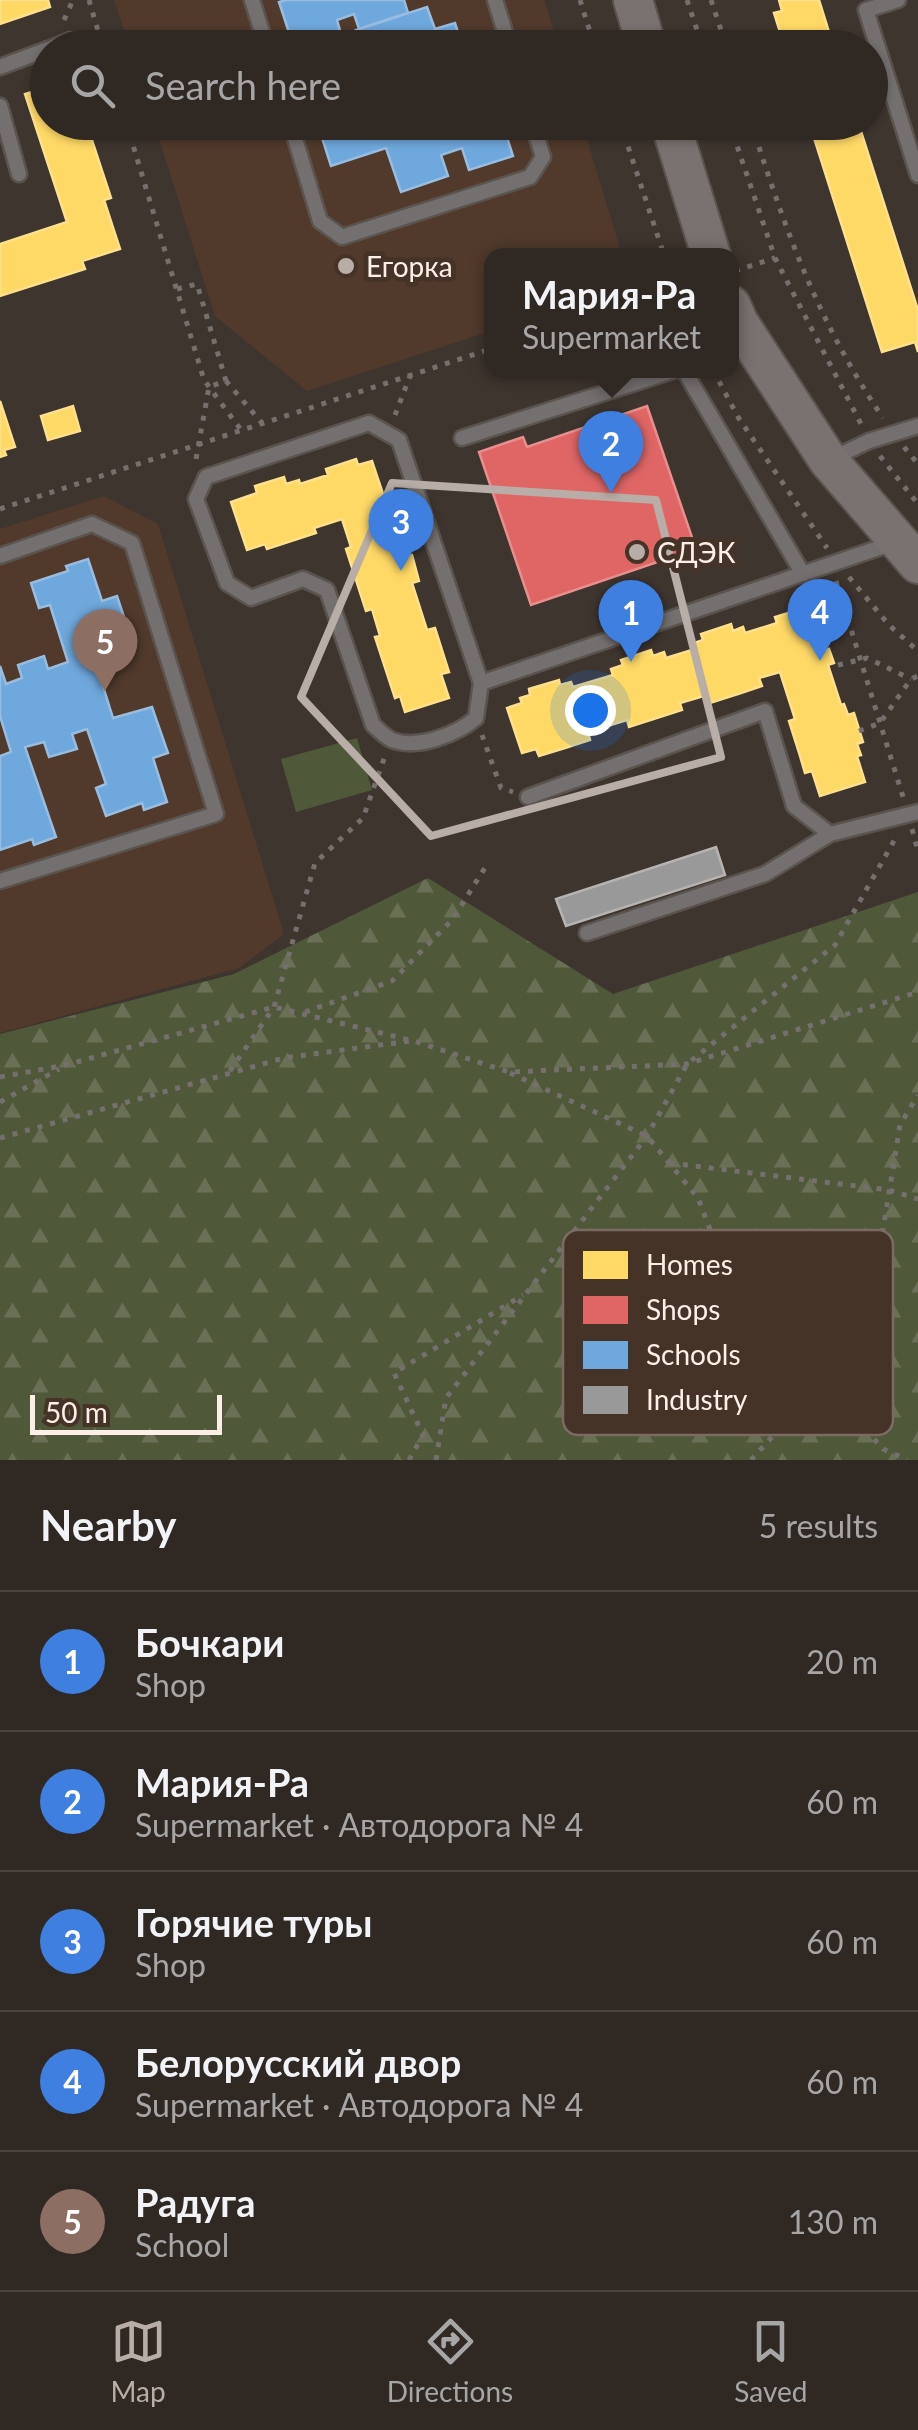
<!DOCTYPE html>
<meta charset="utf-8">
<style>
body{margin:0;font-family:Lato,sans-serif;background:#37302b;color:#f1f3f6}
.scale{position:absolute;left:30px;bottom:25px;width:192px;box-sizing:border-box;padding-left:10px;border:5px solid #fbefe8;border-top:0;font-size:28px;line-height:35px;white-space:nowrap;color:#fbefe8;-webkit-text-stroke:8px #463328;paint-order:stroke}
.you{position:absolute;left:590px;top:710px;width:35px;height:35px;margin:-25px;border:8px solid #fff;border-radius:50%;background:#1a73e8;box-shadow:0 0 0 15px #1a73e833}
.badge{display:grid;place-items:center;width:65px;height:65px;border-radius:50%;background:#b9aea7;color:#fff;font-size:32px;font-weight:700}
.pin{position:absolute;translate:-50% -82px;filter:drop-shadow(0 2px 5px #0008)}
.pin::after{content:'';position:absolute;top:52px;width:35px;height:30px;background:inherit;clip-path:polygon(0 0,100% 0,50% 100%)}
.popup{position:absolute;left:484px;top:248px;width:255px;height:130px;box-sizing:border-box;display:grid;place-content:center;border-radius:20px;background:#2f2823;filter:drop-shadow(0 2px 8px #0005);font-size:32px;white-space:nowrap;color:#a7a6a6}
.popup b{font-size:38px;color:#f1f3f6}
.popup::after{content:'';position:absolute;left:50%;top:100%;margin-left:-20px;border:20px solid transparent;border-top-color:#2f2823}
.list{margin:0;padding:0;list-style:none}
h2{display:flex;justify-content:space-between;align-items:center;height:130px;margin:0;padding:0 40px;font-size:42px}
h2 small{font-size:32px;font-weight:400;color:#a7a6a6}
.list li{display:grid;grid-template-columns:65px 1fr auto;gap:30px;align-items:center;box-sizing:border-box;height:140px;padding:0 40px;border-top:2px solid #4a4441}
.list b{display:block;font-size:38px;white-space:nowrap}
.list p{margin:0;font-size:32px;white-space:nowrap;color:#a7a6a6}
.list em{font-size:32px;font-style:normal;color:#a7a6a6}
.icon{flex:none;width:55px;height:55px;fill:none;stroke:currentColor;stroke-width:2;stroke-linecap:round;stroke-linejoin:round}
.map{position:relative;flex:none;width:918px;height:1460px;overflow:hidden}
.search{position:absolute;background:#2f2823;box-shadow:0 2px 8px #0004;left:30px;right:30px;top:30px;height:110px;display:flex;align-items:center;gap:25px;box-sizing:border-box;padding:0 35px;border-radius:55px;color:#a7a6a6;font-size:38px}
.sheet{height:830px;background:#2f2823}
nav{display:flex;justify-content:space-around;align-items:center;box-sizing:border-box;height:140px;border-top:2px solid #4a4441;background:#2f2823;font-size:28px;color:#a7a6a6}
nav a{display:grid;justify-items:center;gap:5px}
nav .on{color:#b9aea7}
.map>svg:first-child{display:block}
</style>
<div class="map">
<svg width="918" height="1460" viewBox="0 0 918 1460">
<defs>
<pattern id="forest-firs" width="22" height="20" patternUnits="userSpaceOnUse" patternTransform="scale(2.5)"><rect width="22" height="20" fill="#50583a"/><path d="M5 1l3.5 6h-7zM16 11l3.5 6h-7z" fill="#6a7056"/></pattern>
</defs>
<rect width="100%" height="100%" fill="#3f352f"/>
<g fill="#513a2c">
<polygon points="114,0 544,0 559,47 130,47"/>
<polygon points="154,123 582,123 622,255 491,255 491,331 307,391 215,316"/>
<polygon points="104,496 158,524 284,934 239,968 0,1033 0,529"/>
</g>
<polygon fill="url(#forest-firs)" points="428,878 613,994 918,892 918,1460 0,1460 0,1034 234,974"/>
<polygon fill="#50583a" points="357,738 372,790 296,812 281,759"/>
<g fill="#ffd966" stroke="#fee08d" stroke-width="2.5">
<polygon points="0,0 48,0 50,7 0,24"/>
<polygon points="779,0 819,0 834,48 785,48 774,13 782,11"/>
<polygon points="48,87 48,122 86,122 111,198 104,200 120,249 82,261 85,269 0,296 0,244 67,222 25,94"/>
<polygon points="809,122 858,122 918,310 918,352 915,342 882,352"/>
<polygon points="0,401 15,447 4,450 6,455 0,457"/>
<polygon points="73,406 80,431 48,440 41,416"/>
<polygon points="356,459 358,465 372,461 385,500 392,498 397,514 390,516 404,557 412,555 419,581 412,583 427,630 435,628 449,672 441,674 449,698 405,712 400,696 395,698 375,637 380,636 372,609 366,611 346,549 351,547 342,519 314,528 316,533 267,549 265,544 247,550 231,502 257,493 255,486 284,477 286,484 299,480 300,484 328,475 326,469"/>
<polygon points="811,612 824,651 829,649 834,663 828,665 841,705 844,704 848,715 854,713 863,742 857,744 861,755 857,756 865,782 820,796 812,771 805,773 800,756 789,721 795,719 780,672 759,678 762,686 741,693 710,703 707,695 680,703 682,710 629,727 627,720 588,732 590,740 565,748 539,756 536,749 522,753 507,708 522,703 520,698 530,695 529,689 559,680 560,685 571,682 573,687 613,675 611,669 623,665 621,660 651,650 653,656 664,652 666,658 692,650 691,644 703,640 701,634 731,624 733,631 743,627 745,633 777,623 775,617 788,613 790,618"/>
</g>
<polygon fill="#e06666" stroke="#e88f8d" stroke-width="2.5" points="647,406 696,549 531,605 479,452 523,437 527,447"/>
<g fill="#6fa8dc" stroke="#99bde0" stroke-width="2.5">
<polygon points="286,0 404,0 408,13 359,29 354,14 337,20 341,34 294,48 279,2"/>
<polygon points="427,7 435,29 455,23 463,48 362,48 356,30"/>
<polygon points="317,122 442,122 443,126 454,122 502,122 513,156 469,170 462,148 441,155 448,176 401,192 386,148 331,166"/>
<polygon points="88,559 102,601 117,596 132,641 93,654 113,718 152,707 168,753 153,758 167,802 144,810 142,803 106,816 96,788 106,784 87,729 72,734 77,749 49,757 44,742 25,747 56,837 34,845 32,839 0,850 0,756 11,752 0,716 0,666 6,684 22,678 18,665 44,656 48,669 68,662 50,605 39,608 31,583 68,571 66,566"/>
</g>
<polygon fill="#999" stroke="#b6b3b1" stroke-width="2.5" points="716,847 725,875 566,926 556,899"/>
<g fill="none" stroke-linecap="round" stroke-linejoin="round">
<defs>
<g id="service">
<polyline points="252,0 267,48"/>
<polyline points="495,0 510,48"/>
<polyline points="898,0 866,10 918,175"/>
<polyline points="51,48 70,40"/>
<polyline points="0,67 48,49"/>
<polyline points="0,106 19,174"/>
<polyline points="290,122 320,221 342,237 530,177 543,157 532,122"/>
<polyline points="684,370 803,574"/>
<polyline points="462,438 676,370"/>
<polyline points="829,460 869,441 918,426"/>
<polyline points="0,556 92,524 132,543 216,814 0,881"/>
<path d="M481,683l-5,35c-19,16 -58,32 -84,22 -7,-3 -13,-10 -19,-15l-46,-135 -24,-11 -52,19 -24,-15 -31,-84 10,-22 163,-54 30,17 82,243 415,-141"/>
<polyline points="528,797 765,711 794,806 830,834"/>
<polyline points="587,933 765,874 830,834 918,812"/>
</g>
<g id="secondary">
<polyline points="633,0 647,48"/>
<polyline points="670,122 711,255"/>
<polyline points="731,305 739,323 828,460 918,564"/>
</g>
</defs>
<use href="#service" stroke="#5b544e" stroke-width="19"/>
<use href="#secondary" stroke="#5b544e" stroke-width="42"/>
<g stroke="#75706d" stroke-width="5" stroke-dasharray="5 8" stroke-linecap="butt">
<polyline points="89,0 103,48"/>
<polyline points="580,0 595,48"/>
<polyline points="687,0 703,48"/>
<polyline points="711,0 727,48"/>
<polyline points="64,20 73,0"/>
<polyline points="126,122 204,380 241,430"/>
<polyline points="620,122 664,255"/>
<polyline points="729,122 775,258 862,426"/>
<path d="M751,122c35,110 67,200 132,296"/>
<polyline points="735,271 775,258"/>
<polyline points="177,289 197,284 226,381"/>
<polyline points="713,370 738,417 827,548"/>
<polyline points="395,415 410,376"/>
<polyline points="904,447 918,464"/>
<polyline points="880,456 918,504"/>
<polyline points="196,459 209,387 226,381 262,423"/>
<polyline points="0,509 491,349"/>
<polyline points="849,577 889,625 918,651"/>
<polyline points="836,581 904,800"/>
<polyline points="838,665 867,658 911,679"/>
<polyline points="859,731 880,723 911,679 918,676"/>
<polyline points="482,735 501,788 513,792"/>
<polyline points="912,829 918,851"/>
<polyline points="305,1012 392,981 452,920 488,863"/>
<polyline points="230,1071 274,1007 315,863 363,818 385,756"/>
<polyline points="510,1073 647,1136 698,1198 724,1266 883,1449 907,1460"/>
<polyline points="0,1077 66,1065 274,1007 414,1041 509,1072 687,1064 918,992"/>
<polyline points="0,1102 59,1069"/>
<polyline points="0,1138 284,1058 410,1041"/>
<polyline points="670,1163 889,1190 918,1199"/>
<polyline points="409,1460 423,1435 394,1373 523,1295"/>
<polyline points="436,1460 446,1398 647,1136 687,1064 835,945 895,839"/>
<polyline points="751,1460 866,1334 900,1125 918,1095"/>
</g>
<use href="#service" stroke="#757070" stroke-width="14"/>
<use href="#secondary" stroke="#797270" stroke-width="38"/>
</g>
<path fill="none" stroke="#b9aea7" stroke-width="8" stroke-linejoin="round" d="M392,483l264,17 65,257 -290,79 -130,-139z"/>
<g fill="#b9aea7" stroke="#463328" stroke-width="4">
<circle cx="346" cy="266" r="10"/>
<circle cx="637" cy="552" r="10"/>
</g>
<g text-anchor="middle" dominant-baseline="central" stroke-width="10" stroke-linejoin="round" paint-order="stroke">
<g font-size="28" fill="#fbefe8" stroke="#463328" text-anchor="start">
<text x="366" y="266">Егорка</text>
<text x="657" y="552">СДЭК</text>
</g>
</g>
<rect x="563" y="1230" width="330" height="205" rx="15" fill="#463328" stroke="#7c6b62" stroke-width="2.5"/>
<rect x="583" y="1251" width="45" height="28" fill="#ffd966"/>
<rect x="583" y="1296" width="45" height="28" fill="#e06666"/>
<rect x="583" y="1341" width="45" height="28" fill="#6fa8dc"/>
<rect x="583" y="1386" width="45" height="28" fill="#999"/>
<g font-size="28" fill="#fbefe8">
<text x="646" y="1275">Homes</text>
<text x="646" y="1320">Shops</text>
<text x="646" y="1365">Schools</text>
<text x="646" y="1410">Industry</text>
</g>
</svg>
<div class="scale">50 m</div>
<div class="you"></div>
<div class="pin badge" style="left:631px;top:662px;background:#3f7fe0">1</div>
<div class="pin badge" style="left:611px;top:493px;background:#3f7fe0">2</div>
<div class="popup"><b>Мария-Ра</b>Supermarket</div>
<div class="pin badge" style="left:401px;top:571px;background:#3f7fe0">3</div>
<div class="pin badge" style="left:820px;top:661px;background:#3f7fe0">4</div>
<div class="pin badge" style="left:105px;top:691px;background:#8d6e63">5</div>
<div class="search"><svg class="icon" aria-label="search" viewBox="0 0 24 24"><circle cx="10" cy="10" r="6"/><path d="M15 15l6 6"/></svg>Search here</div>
</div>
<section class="sheet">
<h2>Nearby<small>5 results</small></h2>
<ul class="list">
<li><span class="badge" style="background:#3f7fe0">1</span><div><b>Бочкари</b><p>Shop</p></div><em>20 m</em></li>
<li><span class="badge" style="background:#3f7fe0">2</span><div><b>Мария-Ра</b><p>Supermarket · Автодорога № 4</p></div><em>60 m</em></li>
<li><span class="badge" style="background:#3f7fe0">3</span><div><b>Горячие туры</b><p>Shop</p></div><em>60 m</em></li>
<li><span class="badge" style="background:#3f7fe0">4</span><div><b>Белорусский двор</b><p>Supermarket · Автодорога № 4</p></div><em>60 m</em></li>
<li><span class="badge" style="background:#8d6e63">5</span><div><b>Радуга</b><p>School</p></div><em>130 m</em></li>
</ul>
</section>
<nav>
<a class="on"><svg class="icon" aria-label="map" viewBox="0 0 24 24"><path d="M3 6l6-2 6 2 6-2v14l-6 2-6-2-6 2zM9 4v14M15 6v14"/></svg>Map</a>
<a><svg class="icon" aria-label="directions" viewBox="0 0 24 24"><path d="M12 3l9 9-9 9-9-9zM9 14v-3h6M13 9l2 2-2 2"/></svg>Directions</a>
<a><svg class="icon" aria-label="saved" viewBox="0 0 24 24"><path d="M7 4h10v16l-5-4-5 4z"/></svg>Saved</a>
</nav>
